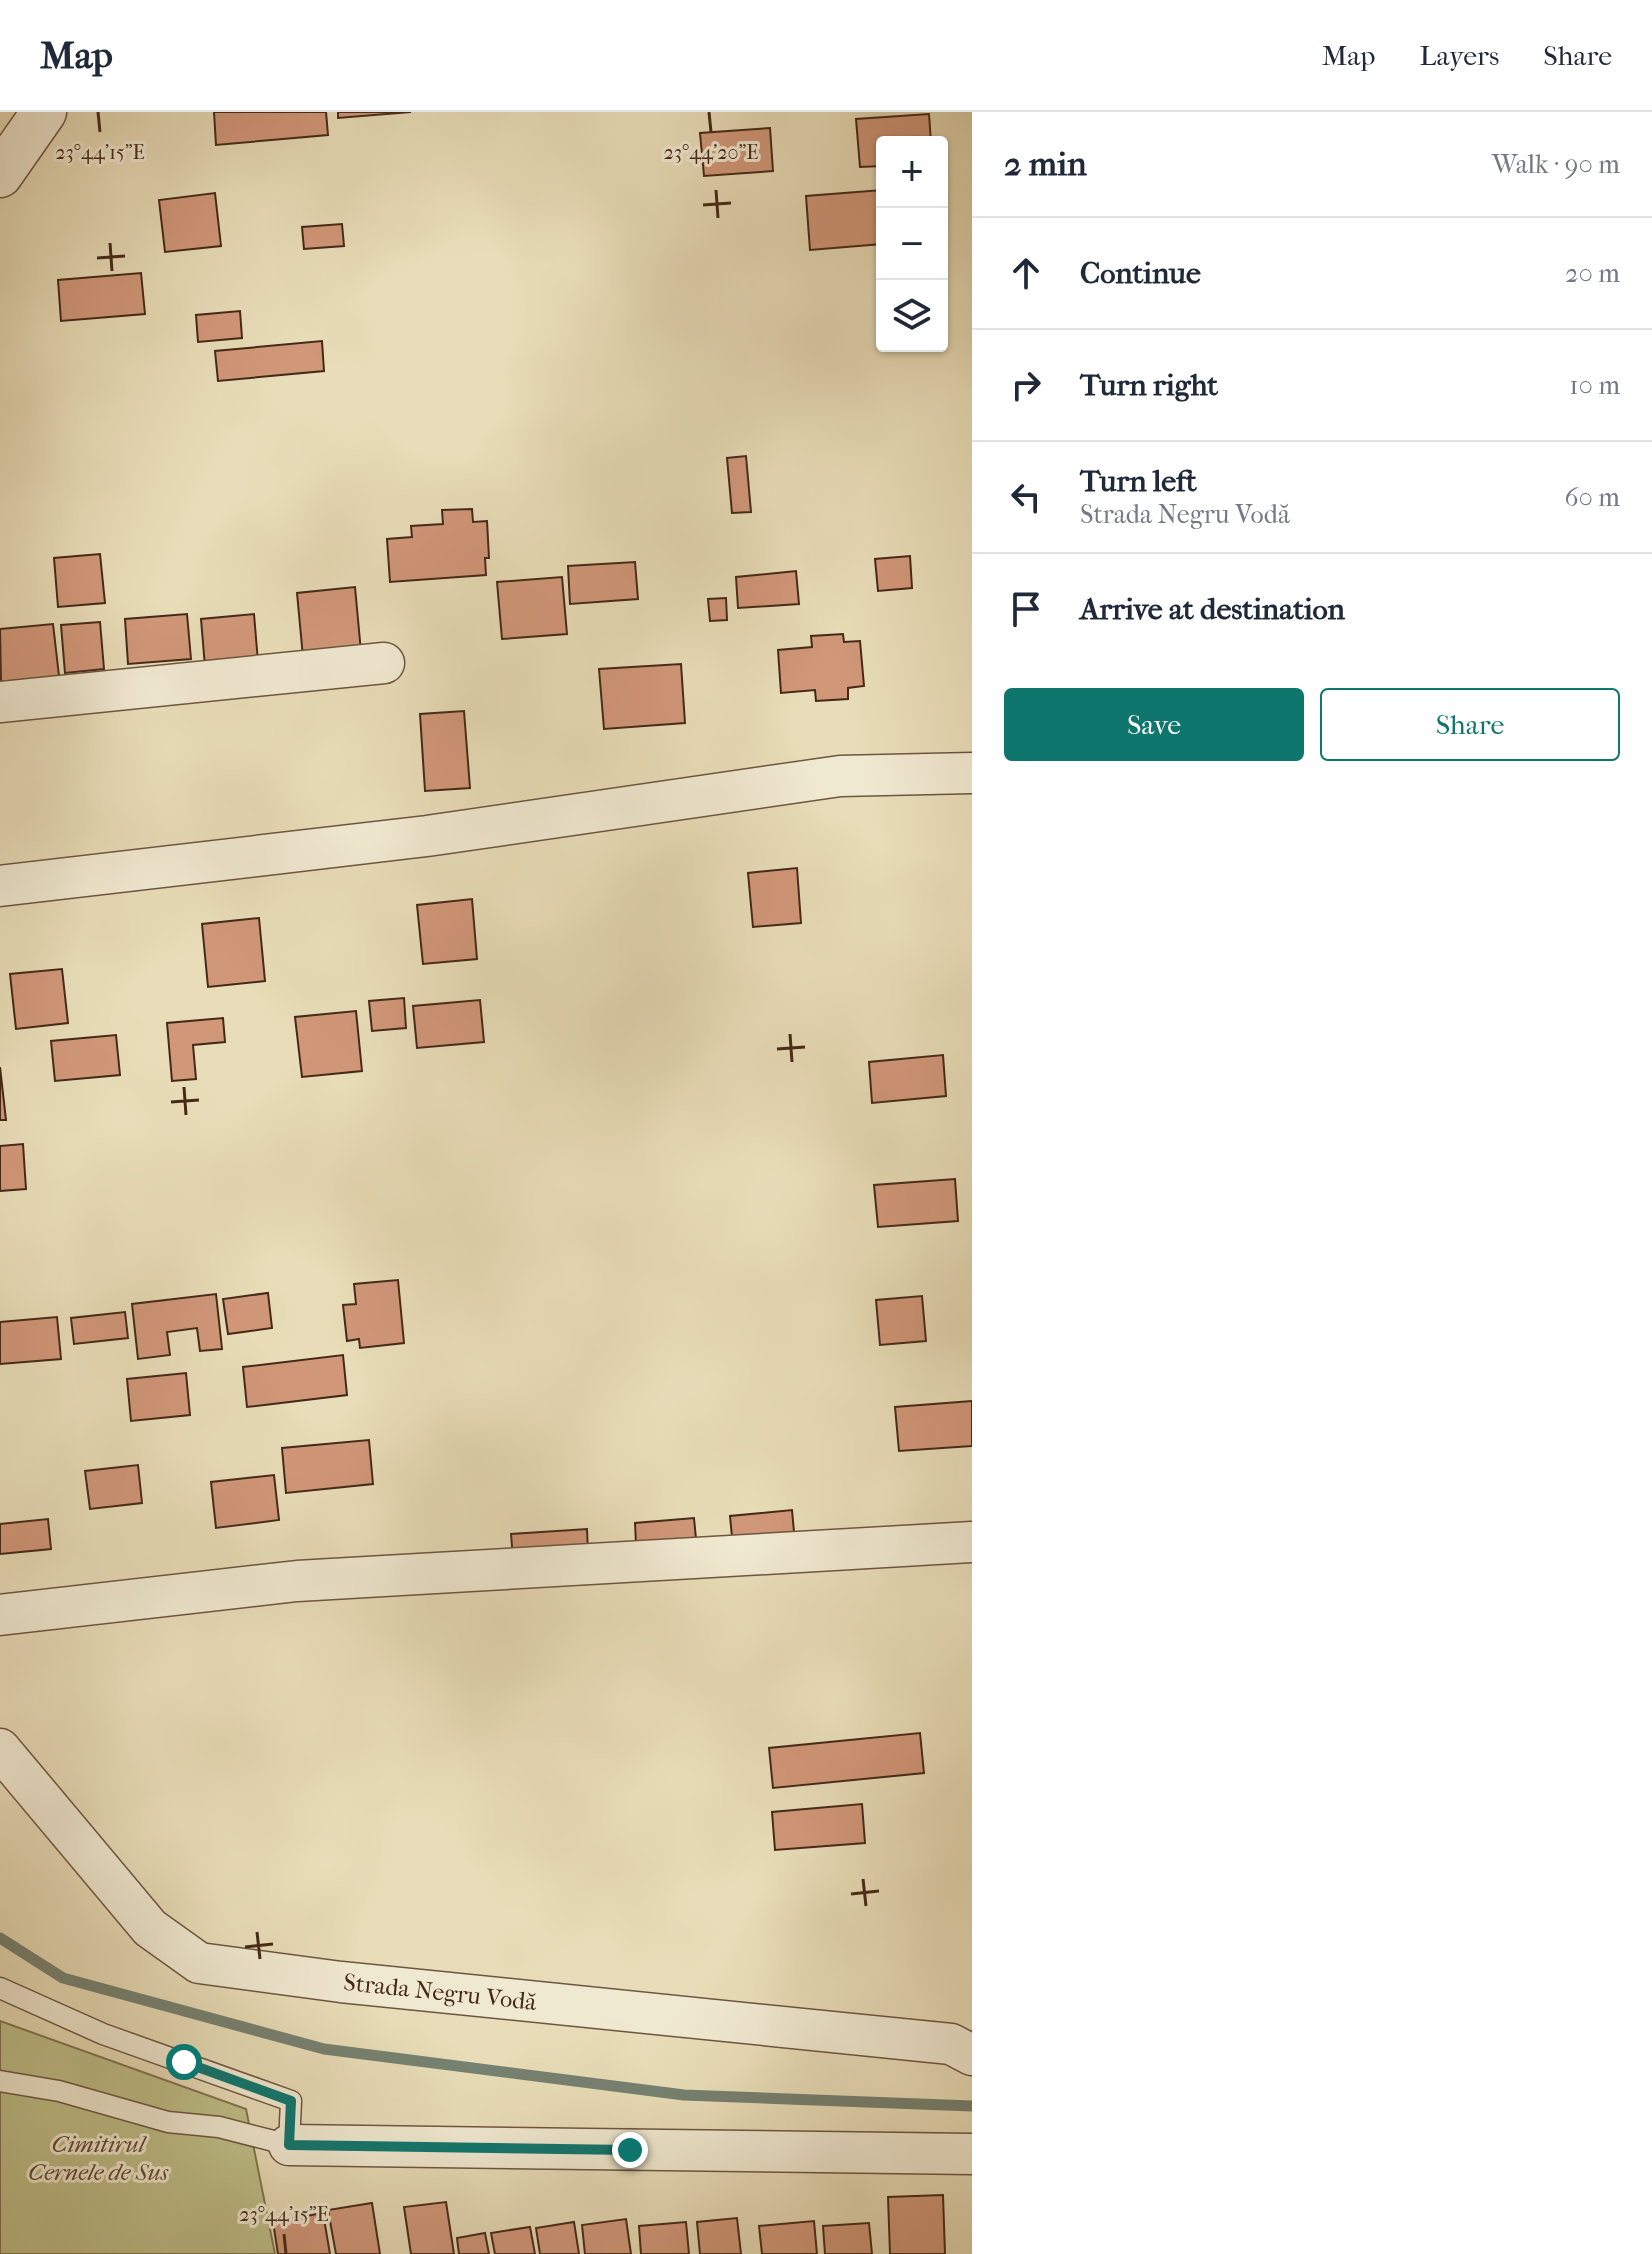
<!DOCTYPE html>
<meta charset="utf-8">
<style>
body{margin:0;font-family:"IM FELL French Canon",serif;background:#f2f2f3;color:#1f2937}
.controls{position:absolute;right:24px;top:24px;display:grid;overflow:hidden;border-radius:8px;box-shadow:0 2px 6px #0004}
.controls button{width:72px;height:72px;display:grid;place-items:center;padding:0;border:0;border-bottom:2px solid #e0e1e3;background:#fff;color:#1f2937;font:40px sans-serif}
.stop{position:absolute;width:24px;height:24px;margin:-18px;border:6px solid #0f766e;border-radius:50%;background:#fff}
.stop.end{background:#0f766e;border-color:#fff;box-shadow:0 2px 8px #0008}
.list{margin:0;padding:0;list-style:none}
h2{display:flex;justify-content:space-between;align-items:center;height:104px;margin:0;padding:0 32px;font-size:34px}
h2 small{font-size:26px;font-weight:400;color:#747a83}
.list li{display:grid;grid-template-columns:52px 1fr auto;gap:24px;align-items:center;box-sizing:border-box;height:112px;padding:0 32px;border-top:2px solid #e0e1e3}
.list b{display:block;font-size:30px;white-space:nowrap}
.list p{margin:0;font-size:26px;white-space:nowrap;color:#747a83}
.list em{font-size:26px;font-style:normal;color:#747a83}
.actions{display:flex;gap:16px;padding:24px 32px}
.actions a{flex:1;padding:18px 0;border:2px solid #0f766e;border-radius:8px;text-align:center;font-size:28px;color:#0f766e}
.actions .main{background:#0f766e;color:#fff}
.icon{flex:none;width:44px;height:44px;fill:none;stroke:currentColor;stroke-width:2;stroke-linecap:round;stroke-linejoin:round}
.map{position:relative;flex:none;width:972px;height:2142px;overflow:hidden}
header{display:flex;align-items:center;gap:48px;box-sizing:border-box;height:112px;padding:0 40px;background:#fff;border-bottom:2px solid #e0e1e3}
header strong{font-size:38px}
nav{display:flex;gap:44px;margin-inline-start:auto;font-size:28px}
main{display:flex}
aside{flex:1;background:#fff}
.map>svg:first-child{display:block}
</style>
<header>
<strong>Map</strong>
<nav><a>Map</a><a>Layers</a><a>Share</a></nav>
</header>
<main>
<div class="map">
<svg width="972" height="2142" viewBox="0 0 972 2142">
<rect width="100%" height="100%" fill="#e8ddb8"/>
<filter id="stains"><feTurbulence type="fractalNoise" baseFrequency=".0025" numOctaves="4"/><feColorMatrix values="0 0 0 0 .2 0 0 0 0 .09 0 0 0 0 .02 0 0 0 .5 -.17"/></filter>
<radialGradient id="worn" r=".72"><stop offset=".6" stop-color="#630" stop-opacity="0"/><stop offset="1" stop-color="#630" stop-opacity=".3"/></radialGradient>
<polygon fill="#bebf89" stroke="#827450" stroke-width="2" points="0,1909 246,1997 275,2142 0,2142"/>
<g fill="none" stroke-linecap="round" stroke-linejoin="round">
<polyline stroke="#768171" stroke-width="11" points="0,1826 63,1866 324,1937 684,1983 972,1994"/>
</g>
<g fill="#d19779" stroke="#452918" stroke-width="2">
<polygon points="214,0 326,0 328,23 216,33"/>
<polygon points="338,0 411,0 338,6"/>
<polygon points="929,2 931,30 882,30 882,54 860,55 856,7"/>
<polygon points="770,16 773,59 704,64 700,21"/>
<polygon points="882,78 882,132 810,138 806,84"/>
<polygon points="215,81 221,134 165,140 159,88"/>
<polygon points="342,112 344,134 304,137 302,115"/>
<polygon points="141,161 145,202 61,209 58,168"/>
<polygon points="240,199 242,226 198,230 196,203"/>
<polygon points="322,229 324,259 218,269 215,239"/>
<polygon points="746,344 751,400 732,401 727,346"/>
<polygon points="472,397 473,410 487,409 489,446 485,446 486,463 390,470 387,427 412,425 411,414 443,412 442,398"/>
<polygon points="100,442 105,491 58,495 54,446"/>
<polygon points="910,444 912,476 878,479 875,447"/>
<polygon points="635,450 638,487 570,492 568,454"/>
<polygon points="796,459 799,492 738,496 736,465"/>
<polygon points="562,465 567,522 502,527 497,470"/>
<polygon points="355,475 361,540 303,545 297,481"/>
<polygon points="726,486 727,508 710,509 708,487"/>
<polygon points="187,502 191,547 128,552 125,507"/>
<polygon points="254,502 258,550 205,555 201,507"/>
<polygon points="100,510 104,557 65,561 61,513"/>
<polygon points="53,512 59,564 1,570 0,517"/>
<polygon points="843,522 844,530 860,529 864,574 848,576 848,587 816,589 815,578 781,581 778,538 812,535 811,524"/>
<polygon points="681,552 685,611 604,617 599,557"/>
<polygon points="464,599 470,676 425,679 420,602"/>
<polygon points="797,756 801,811 753,815 748,761"/>
<polygon points="472,787 477,847 423,852 417,793"/>
<polygon points="259,806 265,869 208,875 202,812"/>
<polygon points="62,857 68,911 16,917 10,862"/>
<polygon points="404,886 406,916 372,919 369,889"/>
<polygon points="480,888 484,930 417,936 413,894"/>
<polygon points="356,899 362,959 302,965 295,905"/>
<polygon points="223,906 225,930 193,933 196,967 172,969 167,911"/>
<polygon points="116,923 120,963 55,969 51,929"/>
<polygon points="943,943 946,984 872,991 869,950"/>
<polygon points="0,955 6,1008 0,1008"/>
<polygon points="23,1032 26,1077 0,1079 0,1034"/>
<polygon points="955,1067 958,1109 878,1115 874,1073"/>
<polygon points="398,1168 404,1231 360,1236 359,1227 347,1229 343,1193 356,1192 354,1172"/>
<polygon points="268,1181 272,1216 228,1222 223,1187"/>
<polygon points="216,1182 222,1237 200,1239 197,1216 167,1220 170,1243 138,1247 132,1192"/>
<polygon points="922,1184 926,1229 880,1233 876,1188"/>
<polygon points="125,1200 128,1226 74,1232 71,1206"/>
<polygon points="57,1205 61,1247 0,1252 0,1210"/>
<polygon points="343,1243 347,1283 247,1295 243,1255"/>
<polygon points="186,1261 190,1303 131,1309 127,1267"/>
<polygon points="972,1289 972,1334 899,1339 895,1295"/>
<polygon points="369,1328 373,1372 286,1381 282,1336"/>
<polygon points="138,1353 142,1391 90,1397 85,1359"/>
<polygon points="274,1363 279,1408 216,1416 211,1370"/>
<polygon points="792,1398 794,1420 732,1425 730,1404"/>
<polygon points="694,1406 696,1427 636,1432 635,1411"/>
<polygon points="48,1407 51,1437 0,1442 0,1412"/>
<polygon points="587,1417 588,1442 513,1447 511,1422"/>
<polygon points="920,1621 924,1661 773,1676 769,1636"/>
<polygon points="862,1692 865,1731 775,1738 772,1700"/>
<polygon points="943,2083 945,2142 890,2142 888,2085"/>
<polygon points="446,2090 454,2142 411,2142 404,2095"/>
<polygon points="372,2091 380,2142 336,2142 328,2098"/>
<polygon points="323,2101 330,2142 278,2142 273,2110"/>
<polygon points="737,2106 741,2142 700,2142 697,2110"/>
<polygon points="626,2107 631,2142 585,2142 582,2113"/>
<polygon points="814,2109 817,2142 762,2142 759,2114"/>
<polygon points="574,2110 579,2142 540,2142 536,2116"/>
<polygon points="686,2110 689,2142 641,2142 639,2114"/>
<polygon points="869,2111 872,2142 825,2142 823,2114"/>
<polygon points="530,2115 535,2142 495,2142 491,2121"/>
<polygon points="485,2121 489,2142 459,2142 457,2126"/>
</g>
<g fill="none" stroke-linecap="round" stroke-linejoin="round">
<defs>
<polyline id="service" points="0,1876 103,1922 291,1989 289,2033 219,2015 168,2010 59,1979 0,1969"/>
<g id="minor">
<polyline points="0,590 384,551"/>
<polyline points="0,774 427,724 840,664 972,661"/>
<polyline points="0,1503 297,1469 972,1430"/>
<polyline points="0,1637 150,1816 199,1851 341,1870 951,1932 972,1943"/>
<polyline points="289,2033 972,2042"/>
</g>
<polyline id="tertiary" points="0,63 44,0"/>
</defs>
<use href="#service" stroke="#6e5640" stroke-width="23"/>
<use href="#minor" stroke="#6e5640" stroke-width="43"/>
<use href="#tertiary" stroke="#6e5640" stroke-width="47"/>
<use href="#service" stroke="#f0e9d1" stroke-width="20"/>
<use href="#minor" stroke="#f0e9d1" stroke-width="40"/>
<use href="#tertiary" stroke="#f0e9d1" stroke-width="44"/>
</g>
<g fill="none" stroke-linecap="round" stroke-linejoin="round">
<polyline stroke="#0f766e" stroke-width="10" points="184,1950 291,1989 289,2033 630,2038"/>
</g>
<path fill="none" stroke="#452918" stroke-width="3" d="M98,0l2,20M709,0l2,20M716,78l2,28M703,93l28,-2M110,131l2,28M97,146l28,-2M790,922l2,28M777,937l28,-2M184,975l2,28M171,990l28,-2M863,1767l3,27M851,1782l28,-3M257,1820l3,27M245,1835l28,-3M284,2122l2,20"/>
<g text-anchor="middle" dominant-baseline="central" stroke-width="6" stroke-linejoin="round" paint-order="stroke">
<g font-size="24" fill="#452918" stroke="#f0e9d1">
<text transform="translate(440 1880) rotate(6)">Strada Negru Vodă</text>
</g>
<g font-size="24" font-style="italic" fill="#5d472f" stroke="#f0e9d1">
<text x="98" y="2032">Cimitirul<tspan x="98" dy="28">Cernele de Sus</tspan></text>
</g>
</g>
<g font-size="20" text-anchor="middle" fill="#452918" stroke="#f0e9d1" stroke-width="6" stroke-linejoin="round" paint-order="stroke">
<text x="100" y="47">23°44'15"E</text>
<text x="711" y="47">23°44'20"E</text>
<text x="284" y="2109">23°44'15"E</text>
</g>
<rect width="100%" height="100%" filter="url(#stains)"/>
<rect width="100%" height="100%" fill="url(#worn)"/>
</svg>
<div class="controls">
<button>+</button>
<button>−</button>
<button><svg class="icon" aria-label="layers" viewBox="0 0 24 24"><path d="M12 4l9 5-9 5-9-5zM3 14l9 5 9-5"/></svg></button>
</div>
<div class="stop" style="left:184px;top:1950px"></div>
<div class="stop end" style="left:630px;top:2038px"></div>
</div>
<aside>
<h2>2 min<small>Walk · 90 m</small></h2>
<ul class="list">
<li><svg class="icon" aria-label="ahead" viewBox="0 0 24 24"><path d="M12 20V5M6 11l6-6 6 6"/></svg><div><b>Continue</b></div><em>20 m</em></li>
<li><svg class="icon" aria-label="right" viewBox="0 0 24 24"><path d="M7 20v-9h11M14 6l5 5-5 5"/></svg><div><b>Turn right</b></div><em>10 m</em></li>
<li><svg class="icon" aria-label="left" viewBox="0 0 24 24"><path d="M17 20v-9H6M10 6l-5 5 5 5"/></svg><div><b>Turn left</b><p>Strada Negru Vodă</p></div><em>60 m</em></li>
<li><svg class="icon" aria-label="arrive" viewBox="0 0 24 24"><path d="M6 21V4h12l-3 4 3 4H6"/></svg><div><b>Arrive at destination</b></div></li>
</ul>
<div class="actions"><a class="main">Save</a><a>Share</a></div>
</aside>
</main>
